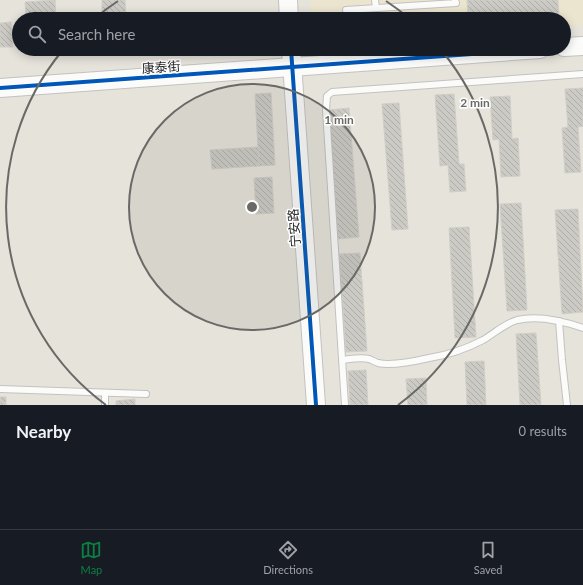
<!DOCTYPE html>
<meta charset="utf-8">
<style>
body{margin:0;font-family:Lato,"Noto Sans SC",sans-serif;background:#242831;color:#f1f3f6}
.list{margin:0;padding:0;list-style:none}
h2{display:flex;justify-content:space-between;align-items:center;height:52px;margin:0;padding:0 16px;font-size:17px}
h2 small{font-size:13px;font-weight:400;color:#9ea1a6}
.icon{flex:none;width:22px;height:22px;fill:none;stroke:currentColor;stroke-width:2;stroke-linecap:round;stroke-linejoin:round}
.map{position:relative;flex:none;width:583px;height:405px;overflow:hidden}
.search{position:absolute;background:#171b24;box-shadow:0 2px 10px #0003;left:12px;right:12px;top:12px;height:44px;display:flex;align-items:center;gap:10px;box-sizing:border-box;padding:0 14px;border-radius:22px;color:#9ea1a6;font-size:15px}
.sheet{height:124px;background:#171b24}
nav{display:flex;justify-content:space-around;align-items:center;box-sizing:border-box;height:56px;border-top:1px solid #363941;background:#171b24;font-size:11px;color:#9ea1a6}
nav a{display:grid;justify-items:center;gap:2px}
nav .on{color:#0b8043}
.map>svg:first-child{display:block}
</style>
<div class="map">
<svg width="583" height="405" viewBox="0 0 583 405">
<defs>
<pattern id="building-back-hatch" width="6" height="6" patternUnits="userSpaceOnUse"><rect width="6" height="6" fill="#cccac5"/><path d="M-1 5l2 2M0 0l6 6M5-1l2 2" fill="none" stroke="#afaea9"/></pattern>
</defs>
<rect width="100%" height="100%" fill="#e6e3db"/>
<polygon fill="#ebe4ce" points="310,0 583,0 583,25 564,26 564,19 311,19"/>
<g fill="url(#building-back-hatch)" stroke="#d1cec7">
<polygon points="55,0 56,17 26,19 25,2"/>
<polygon points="102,0 125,0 126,19 26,19 102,14"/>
<polygon points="467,0 558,0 559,19 468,19"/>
<polygon points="11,22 13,47 0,47 0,23"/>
<polygon points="583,88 583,126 578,127 581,172 565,173 562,128 568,127 565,89"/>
<polygon points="271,93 275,165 259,166 255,94"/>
<polygon points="454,94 459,164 464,164 466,191 450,192 448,165 440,166 435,95"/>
<polygon points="510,96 512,139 518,138 520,176 501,177 499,139 493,140 490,97"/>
<polygon points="399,103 408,229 392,230 382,104"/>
<polygon points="349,108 359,237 338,239 329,110"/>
<polygon points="258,147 259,166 212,169 210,150"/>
<polygon points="272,177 274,213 256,214 254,178"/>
<polygon points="521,203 527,310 507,311 500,204"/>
<polygon points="578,209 583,312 562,314 555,210"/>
<polygon points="469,227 476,337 455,338 449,228"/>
<polygon points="360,253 367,351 346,352 339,254"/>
<polygon points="536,333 541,405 520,405 516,334"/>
<polygon points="484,361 486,405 467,405 465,362"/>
<polygon points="366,370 368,405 350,405 348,371"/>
<polygon points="426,378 427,405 408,405 406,379"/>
<rect x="0" y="397" width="6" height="8"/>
<polygon points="135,399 135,405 116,405 116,401"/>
</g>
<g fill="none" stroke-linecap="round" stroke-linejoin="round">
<defs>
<g id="lane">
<polyline points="375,0 376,8"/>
<polyline points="346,10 456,3 455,0"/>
<polyline points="559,321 562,360 567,405"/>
<path d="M342,360c9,-1 18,-3 27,-1 3,1 6,3 9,4 12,3 38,-2 51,-5 19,-3 37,-9 54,-18 12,-7 21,-16 34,-20 22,-5 46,1 66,8"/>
<polyline points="0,389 146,394"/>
<polyline points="105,393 105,405"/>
<polyline points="345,405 326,110 327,96 332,92 583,74"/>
</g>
<g id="secondary">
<polyline points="288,0 289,19"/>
<polyline points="564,47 583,46"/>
<polyline points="291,49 316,405"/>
<polyline points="0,88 540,49"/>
</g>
</defs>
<use href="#lane" stroke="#c3c2c2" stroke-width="8"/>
<use href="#secondary" stroke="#c3c2c2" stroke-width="20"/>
<use href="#lane" stroke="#fbfbfa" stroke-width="6"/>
<use href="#secondary" stroke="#fbfbfa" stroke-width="18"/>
<defs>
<g id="cycleway">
<polyline points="291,49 316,405"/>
<polyline points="0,88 540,49"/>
</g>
</defs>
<use href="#cycleway" stroke="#fff" stroke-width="6"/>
<use href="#cycleway" stroke="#0057b8" stroke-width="4"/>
</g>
<circle cx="252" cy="207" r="123" fill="#6a6966" fill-opacity=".12"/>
<g fill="none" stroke="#6a6966" stroke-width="2">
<circle cx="252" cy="207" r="123"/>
<path d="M106 405A246 246 0 0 1 62 51M94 19A246 246 0 0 1 118 1M386 1A246 246 0 0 1 410 19M442 51A246 246 0 0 1 398 405"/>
</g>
<g text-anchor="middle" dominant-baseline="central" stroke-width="3" stroke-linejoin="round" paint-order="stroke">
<g font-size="13" fill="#272727" stroke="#fff">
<text transform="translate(161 67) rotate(-4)">康泰街</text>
<text transform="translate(294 228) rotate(-94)">宁安路</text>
</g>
</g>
<circle cx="252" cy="207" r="6" fill="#6a6966" stroke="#fff" stroke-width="2"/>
<g font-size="12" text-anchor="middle" font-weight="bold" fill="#6a6966" stroke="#fff" stroke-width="3" stroke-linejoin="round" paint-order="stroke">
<text x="475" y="107">2 min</text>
<text x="339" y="124">1 min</text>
</g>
</svg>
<div class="search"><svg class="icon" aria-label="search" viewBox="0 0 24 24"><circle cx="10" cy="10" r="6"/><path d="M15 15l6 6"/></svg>Search here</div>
</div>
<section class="sheet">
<h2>Nearby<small>0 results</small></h2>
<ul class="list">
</ul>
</section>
<nav>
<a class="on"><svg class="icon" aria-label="map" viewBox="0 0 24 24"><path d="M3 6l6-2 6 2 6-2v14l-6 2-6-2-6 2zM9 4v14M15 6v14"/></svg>Map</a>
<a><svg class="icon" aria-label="directions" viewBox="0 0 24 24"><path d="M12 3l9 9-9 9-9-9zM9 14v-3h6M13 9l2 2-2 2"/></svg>Directions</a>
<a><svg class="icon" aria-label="saved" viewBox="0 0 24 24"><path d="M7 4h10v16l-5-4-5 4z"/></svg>Saved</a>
</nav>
